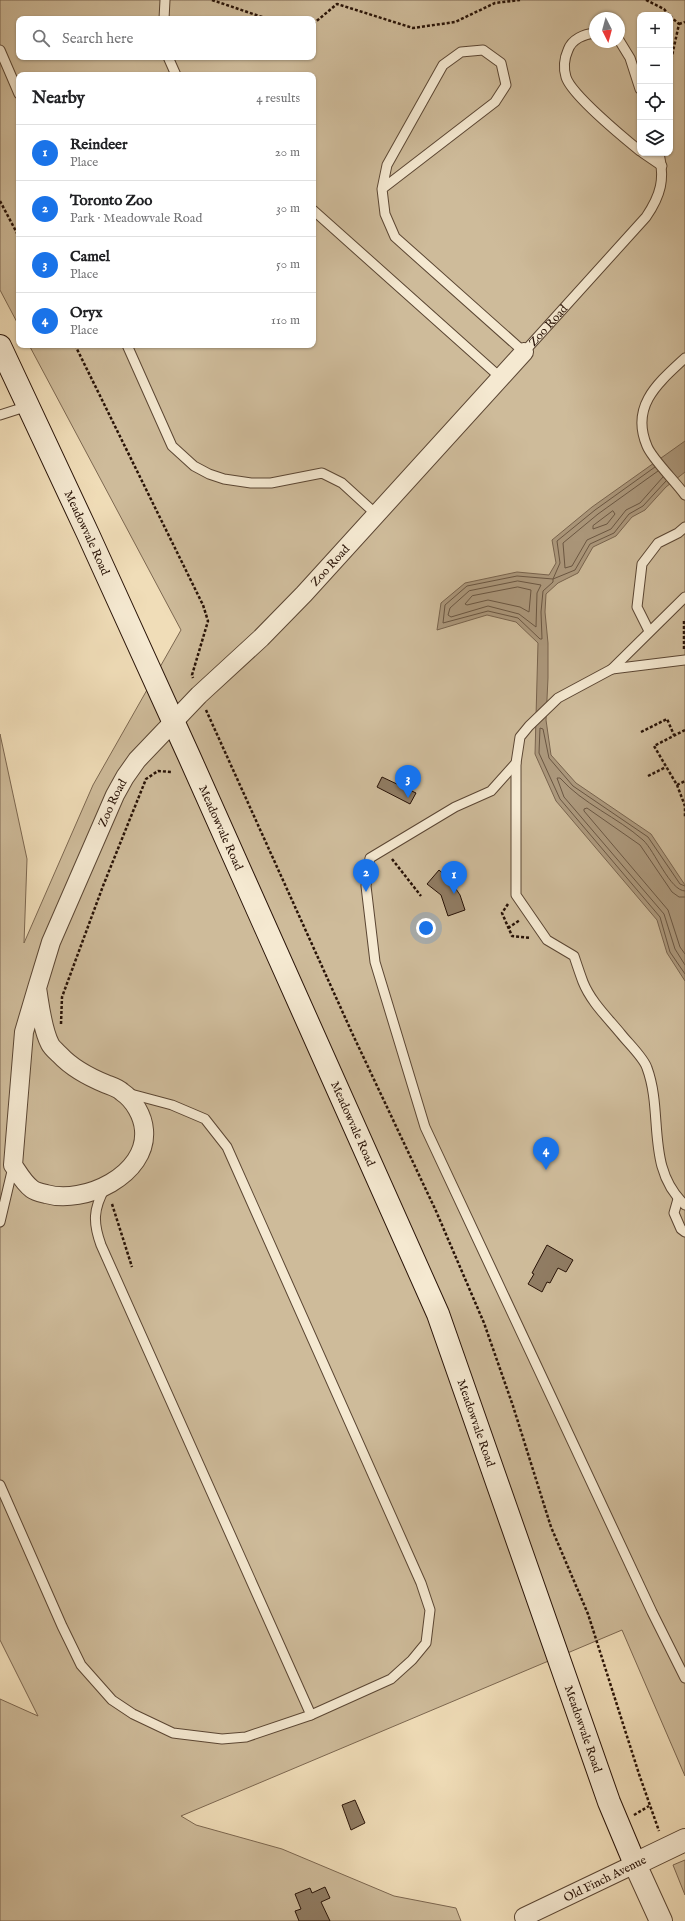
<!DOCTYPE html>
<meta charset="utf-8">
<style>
body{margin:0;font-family:"IM FELL English",serif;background:#f2f2f2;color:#202124}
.controls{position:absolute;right:12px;top:12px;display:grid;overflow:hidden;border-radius:8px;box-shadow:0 1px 3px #0004}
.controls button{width:36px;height:36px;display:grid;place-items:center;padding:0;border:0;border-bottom:1px solid #e0e0e0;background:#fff;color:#202124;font:20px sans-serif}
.compass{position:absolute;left:589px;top:12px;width:36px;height:36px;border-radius:50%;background:#fff;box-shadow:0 1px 3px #0004;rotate:174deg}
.you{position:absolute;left:426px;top:928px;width:14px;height:14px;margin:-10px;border:3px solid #fff;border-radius:50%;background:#1a73e8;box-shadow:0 0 0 6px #1a73e833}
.badge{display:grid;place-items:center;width:26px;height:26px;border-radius:50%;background:#1a73e8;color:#fff;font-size:13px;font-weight:700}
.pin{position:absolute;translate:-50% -33px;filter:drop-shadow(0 1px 2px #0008)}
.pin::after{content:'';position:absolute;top:21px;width:14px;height:12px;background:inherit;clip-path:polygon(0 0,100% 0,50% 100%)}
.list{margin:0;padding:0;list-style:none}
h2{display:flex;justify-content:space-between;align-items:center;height:52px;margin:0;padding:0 16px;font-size:17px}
h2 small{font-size:13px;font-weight:400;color:#757577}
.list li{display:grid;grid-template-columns:26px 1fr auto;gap:12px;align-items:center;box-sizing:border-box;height:56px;padding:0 16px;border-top:1px solid #e0e0e0}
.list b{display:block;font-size:15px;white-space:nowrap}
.list p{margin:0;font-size:13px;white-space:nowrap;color:#757577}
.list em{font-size:13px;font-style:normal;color:#757577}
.icon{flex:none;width:22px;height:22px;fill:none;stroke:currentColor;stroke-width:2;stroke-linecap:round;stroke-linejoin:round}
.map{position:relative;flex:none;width:685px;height:1921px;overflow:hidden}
.search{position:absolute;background:#fff;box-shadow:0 1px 3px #0004;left:16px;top:16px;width:300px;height:44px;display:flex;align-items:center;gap:10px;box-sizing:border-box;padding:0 14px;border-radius:8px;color:#757577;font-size:15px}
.panel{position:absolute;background:#fff;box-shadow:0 1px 3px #0004;left:16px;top:72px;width:300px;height:276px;border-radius:8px}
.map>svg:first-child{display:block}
</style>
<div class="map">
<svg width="685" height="1921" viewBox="0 0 685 1921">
<rect width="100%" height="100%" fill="#f0ddb8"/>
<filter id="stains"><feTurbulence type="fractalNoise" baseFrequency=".005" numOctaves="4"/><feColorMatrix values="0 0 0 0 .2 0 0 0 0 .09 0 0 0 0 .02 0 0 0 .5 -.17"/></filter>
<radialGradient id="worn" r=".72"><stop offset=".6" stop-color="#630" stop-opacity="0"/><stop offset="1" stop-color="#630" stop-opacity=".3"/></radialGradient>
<g fill="#cebb9a" stroke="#7c6750" fill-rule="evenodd">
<path d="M0,0h685v1776l-63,-146 -441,186 15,9 86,24 112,47 62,12 5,13h-461v-222l38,17 -38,-76v-906l27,125 -3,84 69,-158 88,-155 -152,-285h284v-270h-294v251l-19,-36zM640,15h30v138h-30zM595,18h24v24h-24zM19,19h294v38h-294z"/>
<polygon points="685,1860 685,1895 673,1865"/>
</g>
<polygon fill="#ac987c" stroke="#78634d" points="685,441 685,472 666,487 645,510 632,517 616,536 593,547 578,573 558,583 546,594 545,612 548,643 548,678 546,720 551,755 576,783 651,834 685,885 685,981 667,953 657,920 556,801 535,754 538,643 516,622 487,615 437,630 441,603 465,583 517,572 549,575 556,563 552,540 592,507"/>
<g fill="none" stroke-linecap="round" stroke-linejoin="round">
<g stroke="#6a5642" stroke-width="1">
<polyline points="655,467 595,510 557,541 560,563 553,579 517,576 467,586 445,605 443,623 488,611 518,618 540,639 542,639 541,612 543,591 553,582 553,579 575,570 590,544 614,533 629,514 643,506 666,481"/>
<polyline points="658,471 598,514 563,543 565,568 572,566 587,540 611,529 626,510 640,503 663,477"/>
<polygon points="613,511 615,514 607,524 593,529 593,526"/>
<polygon points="518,581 541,585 537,593 536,627 519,614 488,606 451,617 448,615 450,608 469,591"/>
<polygon points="518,587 531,590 529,612 520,607 488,600 467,605 465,604 472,596"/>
<polyline points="685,886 680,884 648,837 573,786 549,758 543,729 540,728 539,753 560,799 660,917 670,952 685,974"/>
<path d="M685,891c-15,0 -30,-40 -42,-51 -26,-23 -60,-36 -83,-62h-3l7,19 100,117 11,35 10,16"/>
<polyline points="685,897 679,897 672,892 640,845 587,808 584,809 584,811 668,910 680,947 685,954"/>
</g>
</g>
<g fill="#907c63" stroke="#291307">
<polygon points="382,777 416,793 410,804 377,787"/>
<polygon points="439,870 450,880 460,895 465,910 448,916 441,895 427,884"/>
<polygon points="547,1245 573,1260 566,1272 558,1268 550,1283 547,1282 542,1292 528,1284 534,1274 532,1273"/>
<polygon points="355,1800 365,1823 351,1830 342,1805"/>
<polygon points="325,1887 330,1898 321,1902 330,1921 299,1921 295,1911 301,1909 295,1894 310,1888 312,1893"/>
</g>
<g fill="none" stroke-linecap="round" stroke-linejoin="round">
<defs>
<g id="service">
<polyline points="164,19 165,0"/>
<path d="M595,33c-11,1 -23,6 -27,17 -4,9 -5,17 -2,27 5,17 58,61 74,74"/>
<polyline points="619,40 630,58 640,89"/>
<polyline points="0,50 19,94"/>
<polyline points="168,57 176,75"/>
<polyline points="643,153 662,166"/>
<path id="s1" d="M382,189l113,-87 11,-17 -5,-22 -18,-13 -22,2 -18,13 -56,100 -5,24 3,25 10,23 129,115 122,-135c15,-22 19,-38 13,-64"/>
<polyline points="313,210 501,378"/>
<polyline points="127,345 172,446 194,466 209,474 224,479 251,483 271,483 322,473 342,483 377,515"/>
<path d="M685,358c-27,25 -55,48 -38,88 5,13 29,36 38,49"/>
<polyline points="0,415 28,406"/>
<polyline points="685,597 612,669 558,698 529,726 520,737 516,763 491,791 455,807 370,858 366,886 375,962 425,1127 652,1612 685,1678"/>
<polyline points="649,631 637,607 642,564 658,543 678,533 685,527"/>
<polyline points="612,669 685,660"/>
<path d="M516,763v132l31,45 27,16c3,9 6,18 9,26 8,20 25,36 38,52 7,9 23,24 26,34 17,46 -2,100 38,137"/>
<path d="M105,1188c-12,21 -12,35 -4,57l210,470"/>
<polyline points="678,1199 674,1213 681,1229 685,1232"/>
<polyline points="0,1222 13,1167"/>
<polyline points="0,1485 62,1626 81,1665 112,1700 133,1714 173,1733 222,1739 246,1737 311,1715 391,1679 412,1660 426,1643 430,1610 421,1583 227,1147 205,1119 172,1105 127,1093"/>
</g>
<g id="minor">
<path id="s2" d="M37,988c3,18 5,40 13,56 2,4 7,8 10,11 13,14 29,22 46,29 5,2 12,4 16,8 12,8 21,24 22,38 4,45 -60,75 -98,64 -4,-1 -10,-2 -14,-5 -8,-6 -13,-15 -19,-24l11,-133 13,-44 14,-46 64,-147 10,-18 12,-17 62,-65 62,-57 43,-44 220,-242"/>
<polyline points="524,1917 635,1864"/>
</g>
<polyline id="tertiary" points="661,1921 635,1864 685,1840"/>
<g id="secondary">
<path id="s3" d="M0,346l88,188 101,222 249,558 171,488 26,62"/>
</g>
</defs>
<use href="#service" stroke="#5b4633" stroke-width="11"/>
<use href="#minor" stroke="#5b4633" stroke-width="20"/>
<use href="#tertiary" stroke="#5b4633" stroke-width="24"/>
<use href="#secondary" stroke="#291307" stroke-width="24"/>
<g stroke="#291307" stroke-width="2.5" stroke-dasharray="3 2" stroke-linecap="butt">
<polyline points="212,0 268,19"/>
<polyline points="646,0 664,9 669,15"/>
<polyline points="670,16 679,24 670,65"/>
<polyline points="313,24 337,4 413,28 455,22 495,3 520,0"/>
<polyline points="679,24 685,22"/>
<polyline points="0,201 19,237"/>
<polyline points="75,345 203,605 208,621 192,675 193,678"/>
<polyline points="684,649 684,621 685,620"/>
<polyline points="206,710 353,1035 436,1211 484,1323 513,1406 551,1527 588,1614 639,1774 659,1831"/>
<polyline points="685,730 654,746 677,785 685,806 685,818"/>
<polyline points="641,732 667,719 674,735"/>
<polyline points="648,776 666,767"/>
<polyline points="677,785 685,781"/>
<polyline points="392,859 421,896"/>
<polyline points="508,904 502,913 512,936 531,938"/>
<polyline points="508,928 520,920"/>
<polyline points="61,1024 62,997 103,886 146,779 158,771 171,772"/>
<polyline points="112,1204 132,1267"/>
<polyline points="634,1815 649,1806"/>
</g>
<use href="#service" stroke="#f5e9d1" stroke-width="9"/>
<use href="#minor" stroke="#f5e9d1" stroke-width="18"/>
<use href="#tertiary" stroke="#f5e9d1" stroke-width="22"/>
<use href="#secondary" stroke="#f5e9d1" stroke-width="22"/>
</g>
<g text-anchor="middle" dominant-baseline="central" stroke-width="3" stroke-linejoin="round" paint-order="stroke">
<g font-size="12" fill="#291307" stroke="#f5e9d1">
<text stroke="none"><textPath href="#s1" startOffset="650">Zoo Road</textPath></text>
<text stroke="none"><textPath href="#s3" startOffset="206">Meadowvale Road</textPath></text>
<text stroke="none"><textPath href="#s2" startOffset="1073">Zoo Road</textPath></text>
<text stroke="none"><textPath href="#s2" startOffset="749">Zoo Road</textPath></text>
<text stroke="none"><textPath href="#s3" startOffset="530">Meadowvale Road</textPath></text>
<text stroke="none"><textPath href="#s3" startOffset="854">Meadowvale Road</textPath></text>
<text stroke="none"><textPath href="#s3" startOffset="1178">Meadowvale Road</textPath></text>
<text stroke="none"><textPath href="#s3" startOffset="1502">Meadowvale Road</textPath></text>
<text transform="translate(605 1879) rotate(-26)">Old Finch Avenue</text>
</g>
</g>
<rect width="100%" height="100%" filter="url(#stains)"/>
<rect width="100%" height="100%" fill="url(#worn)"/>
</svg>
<div class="controls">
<button>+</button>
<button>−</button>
<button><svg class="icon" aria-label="locate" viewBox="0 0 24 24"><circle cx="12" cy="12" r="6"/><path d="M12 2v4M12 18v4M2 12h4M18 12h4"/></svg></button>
<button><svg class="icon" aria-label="layers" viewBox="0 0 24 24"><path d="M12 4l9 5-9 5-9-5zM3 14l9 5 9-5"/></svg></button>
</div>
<svg class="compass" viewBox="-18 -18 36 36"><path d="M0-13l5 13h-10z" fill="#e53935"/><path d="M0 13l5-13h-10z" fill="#757577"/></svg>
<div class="you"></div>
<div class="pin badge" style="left:454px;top:894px">1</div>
<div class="pin badge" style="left:366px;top:892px">2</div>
<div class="pin badge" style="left:408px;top:798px">3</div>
<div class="pin badge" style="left:546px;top:1170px">4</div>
<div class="search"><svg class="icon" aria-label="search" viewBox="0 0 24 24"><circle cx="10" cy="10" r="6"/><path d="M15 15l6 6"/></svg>Search here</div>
<section class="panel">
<h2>Nearby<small>4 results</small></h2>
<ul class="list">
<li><span class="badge">1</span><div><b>Reindeer</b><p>Place</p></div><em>20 m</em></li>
<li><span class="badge">2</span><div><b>Toronto Zoo</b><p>Park · Meadowvale Road</p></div><em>30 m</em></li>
<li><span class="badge">3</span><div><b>Camel</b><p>Place</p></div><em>50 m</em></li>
<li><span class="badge">4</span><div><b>Oryx</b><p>Place</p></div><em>110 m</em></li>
</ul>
</section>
</div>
